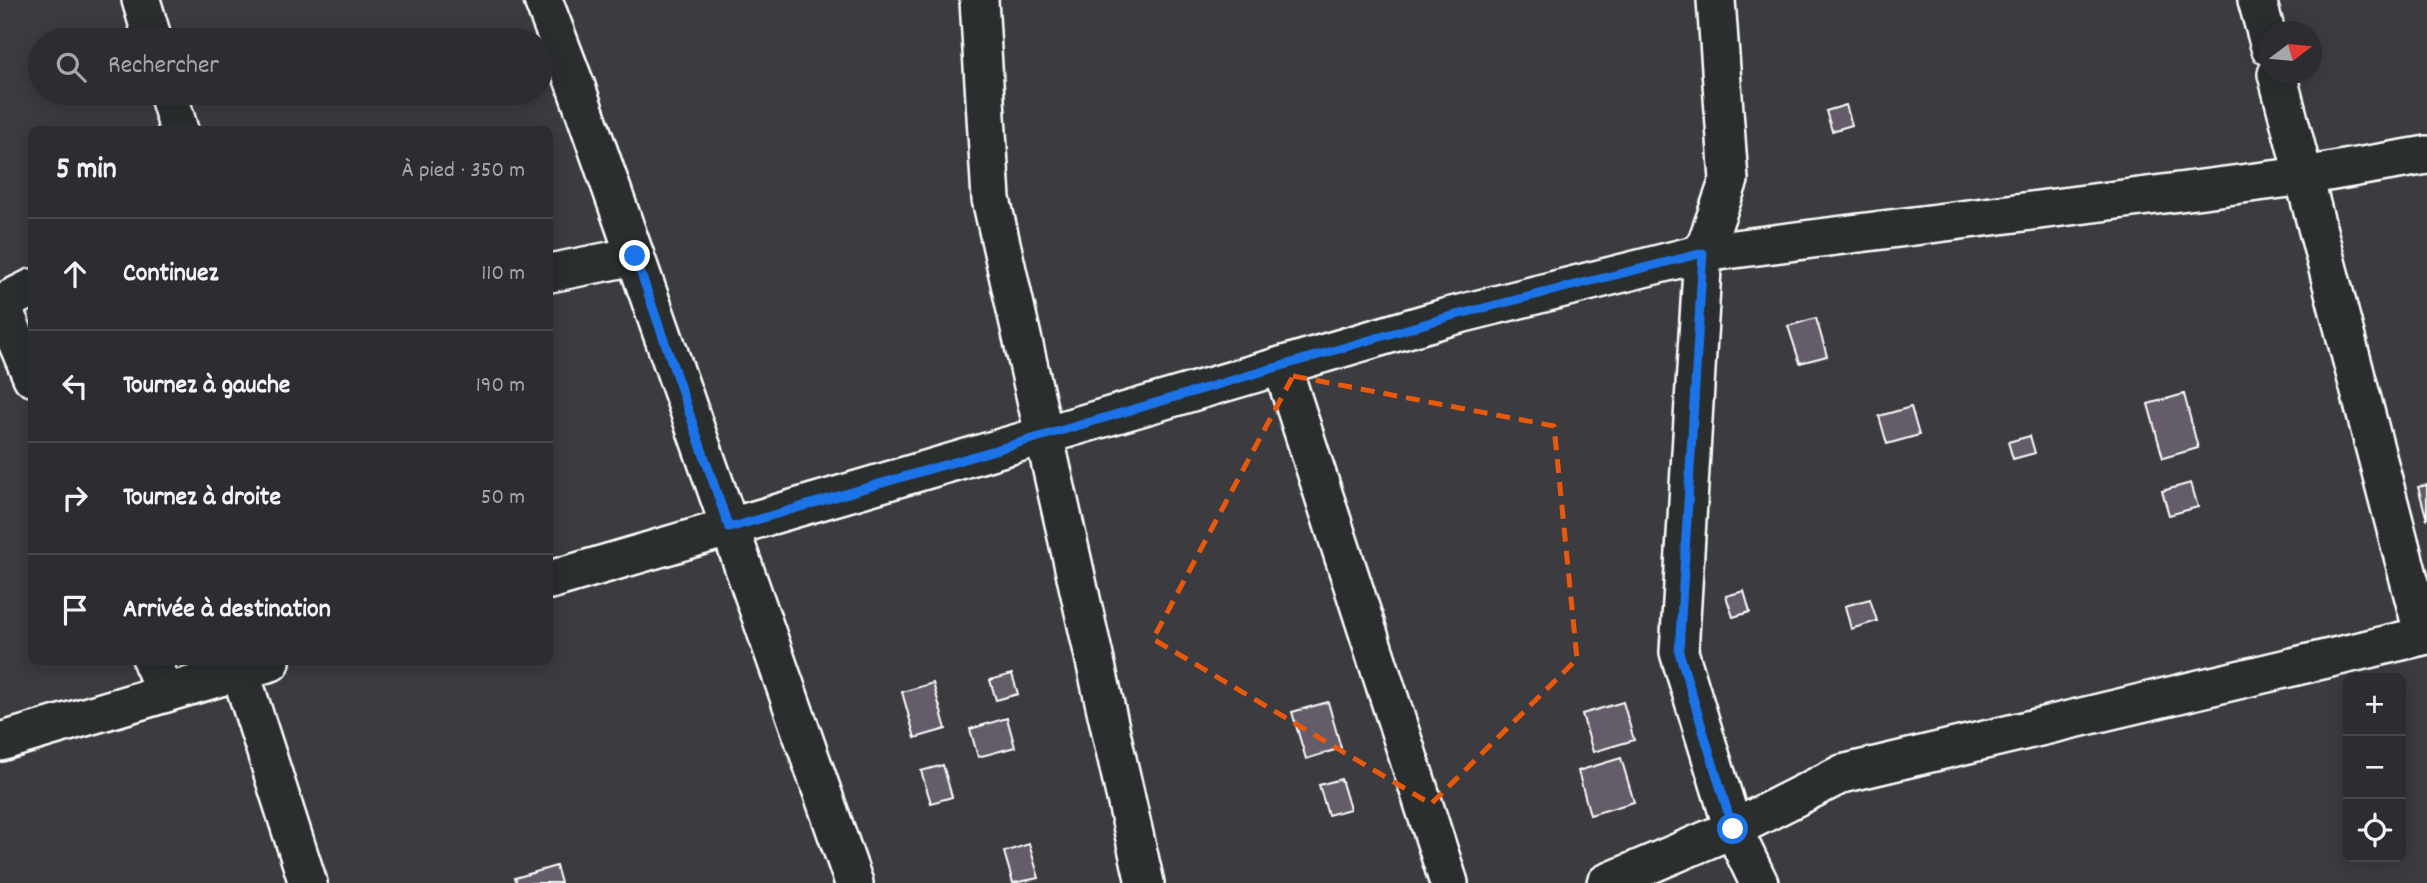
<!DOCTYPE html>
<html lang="fr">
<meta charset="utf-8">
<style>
body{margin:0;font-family:Dekko,sans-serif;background:#39383c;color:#f1f3f6}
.controls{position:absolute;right:21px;bottom:21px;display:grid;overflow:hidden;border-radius:10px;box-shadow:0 4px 18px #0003}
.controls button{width:63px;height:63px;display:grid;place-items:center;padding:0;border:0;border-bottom:2px solid #48484c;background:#2d2c30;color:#f1f3f6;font:35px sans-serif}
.compass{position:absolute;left:2259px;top:21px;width:63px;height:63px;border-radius:50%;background:#2d2c30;box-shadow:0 4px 18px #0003;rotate:74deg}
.stop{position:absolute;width:21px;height:21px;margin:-16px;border:5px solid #1a73e8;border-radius:50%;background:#fff}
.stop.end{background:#1a73e8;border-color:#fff;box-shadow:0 2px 7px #0008}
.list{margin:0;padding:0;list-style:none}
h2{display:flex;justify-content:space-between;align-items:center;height:91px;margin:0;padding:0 28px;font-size:30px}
h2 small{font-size:23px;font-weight:400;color:#a7a7ab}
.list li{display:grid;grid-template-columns:46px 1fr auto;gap:21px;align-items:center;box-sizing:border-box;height:112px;padding:0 28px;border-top:2px solid #48484c}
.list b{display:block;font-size:26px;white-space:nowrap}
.list em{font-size:23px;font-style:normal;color:#a7a7ab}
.icon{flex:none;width:38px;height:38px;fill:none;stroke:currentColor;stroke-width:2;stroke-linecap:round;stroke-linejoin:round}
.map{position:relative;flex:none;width:2427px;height:883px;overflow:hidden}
.search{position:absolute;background:#2d2c30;box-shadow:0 4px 18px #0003;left:28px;top:28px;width:525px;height:77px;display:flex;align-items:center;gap:18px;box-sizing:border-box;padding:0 24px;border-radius:38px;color:#a7a7ab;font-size:26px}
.panel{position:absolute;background:#2d2c30;box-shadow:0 4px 18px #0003;left:28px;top:126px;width:525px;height:539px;border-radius:10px}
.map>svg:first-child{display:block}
</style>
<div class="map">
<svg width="2427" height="883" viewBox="0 0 2427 883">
<rect width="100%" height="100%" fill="#3c3b40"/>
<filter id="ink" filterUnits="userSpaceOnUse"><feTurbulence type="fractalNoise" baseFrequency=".0143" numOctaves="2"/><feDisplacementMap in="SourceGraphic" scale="14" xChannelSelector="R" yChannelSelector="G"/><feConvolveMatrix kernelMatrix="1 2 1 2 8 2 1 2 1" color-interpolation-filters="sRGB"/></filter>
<g filter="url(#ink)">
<g fill="#655b6b" stroke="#fff" stroke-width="2">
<polygon points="1846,105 1852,125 1832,131 1826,111"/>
<polygon points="1816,318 1827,356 1800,363 1788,326"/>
<polygon points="2184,394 2198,448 2163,458 2148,404"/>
<polygon points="1911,407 1919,435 1887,444 1879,416"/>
<polygon points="2030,436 2035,453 2013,459 2008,442"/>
<polygon points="2191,483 2198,507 2169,515 2162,491"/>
<polygon points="2427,485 2427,520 2418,487"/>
<polygon points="1744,591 1750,612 1733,617 1726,596"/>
<polygon points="1870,599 1877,621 1851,629 1845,606"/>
<polygon points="1012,674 1018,694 996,700 990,680"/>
<polygon points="933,683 946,729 915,738 902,692"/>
<polygon points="1328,702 1341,748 1306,759 1292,712"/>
<polygon points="1623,702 1634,740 1593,752 1582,714"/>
<polygon points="1007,718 1015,747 978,757 970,729"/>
<polygon points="1621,758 1634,802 1590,815 1578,771"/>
<polygon points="943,765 952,797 931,803 921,771"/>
<polygon points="1341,779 1350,809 1328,815 1319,785"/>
<polygon points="1029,844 1039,878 1013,883 1004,852"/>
<polygon points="556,866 561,883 517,883 515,878"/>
</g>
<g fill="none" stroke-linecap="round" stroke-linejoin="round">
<defs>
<g id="minor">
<polyline points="141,0 153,40"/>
<polyline points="543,0 575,84 854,883"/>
<polyline points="979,0 991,199 1145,883"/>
<polyline points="1716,0 1729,180 1703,253 1679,652 1733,829 1759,883"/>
<polyline points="2257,0 2270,47"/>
<polyline points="2277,74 2421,625 2427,634"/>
<polyline points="168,93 179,130"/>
<polyline points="550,273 635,256"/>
<polyline points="0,304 32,288"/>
<polyline points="1,304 32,377"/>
<polyline points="1282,366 1449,883"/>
<polyline points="550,580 1448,317 1703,253 2304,176 2427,155"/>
<polyline points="152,662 166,693"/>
<polyline points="240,671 308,883"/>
<polyline points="0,742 271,662"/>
<polyline points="1606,883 1733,829 1842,774 2427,635"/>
</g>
</defs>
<use href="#minor" stroke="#fff" stroke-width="42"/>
<use href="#minor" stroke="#2a2d2e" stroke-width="37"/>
</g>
</g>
<g fill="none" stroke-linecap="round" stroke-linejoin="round" filter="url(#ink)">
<polyline stroke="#1a73e8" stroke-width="9" points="635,256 729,528 1448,317 1703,253 1679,652 1733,829"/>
</g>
<path fill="none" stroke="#e8590c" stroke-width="5" stroke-dasharray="14 9" stroke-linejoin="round" d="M1293,376l261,50 23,233 -146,145 -278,-165z"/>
</svg>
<div class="controls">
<button>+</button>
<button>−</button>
<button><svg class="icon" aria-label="locate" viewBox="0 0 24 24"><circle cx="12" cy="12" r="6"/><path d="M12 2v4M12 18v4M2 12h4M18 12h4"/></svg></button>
</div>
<svg class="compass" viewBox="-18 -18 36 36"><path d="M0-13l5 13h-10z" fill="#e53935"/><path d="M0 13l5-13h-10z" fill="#a7a7ab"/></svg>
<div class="stop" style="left:1733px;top:829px"></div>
<div class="stop end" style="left:635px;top:256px"></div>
<div class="search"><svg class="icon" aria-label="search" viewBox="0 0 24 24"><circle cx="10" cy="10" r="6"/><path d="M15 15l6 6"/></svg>Rechercher</div>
<section class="panel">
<h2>5 min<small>À pied · 350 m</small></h2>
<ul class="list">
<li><svg class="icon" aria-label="ahead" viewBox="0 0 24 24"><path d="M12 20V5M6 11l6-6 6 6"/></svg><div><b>Continuez</b></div><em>110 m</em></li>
<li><svg class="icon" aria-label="left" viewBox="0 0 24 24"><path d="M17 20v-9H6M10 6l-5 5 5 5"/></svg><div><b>Tournez à gauche</b></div><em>190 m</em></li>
<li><svg class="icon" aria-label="right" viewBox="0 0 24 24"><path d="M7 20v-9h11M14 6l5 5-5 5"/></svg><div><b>Tournez à droite</b></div><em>50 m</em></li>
<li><svg class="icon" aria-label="arrive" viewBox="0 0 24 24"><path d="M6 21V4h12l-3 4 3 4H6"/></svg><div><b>Arrivée à destination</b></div></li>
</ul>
</section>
</div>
